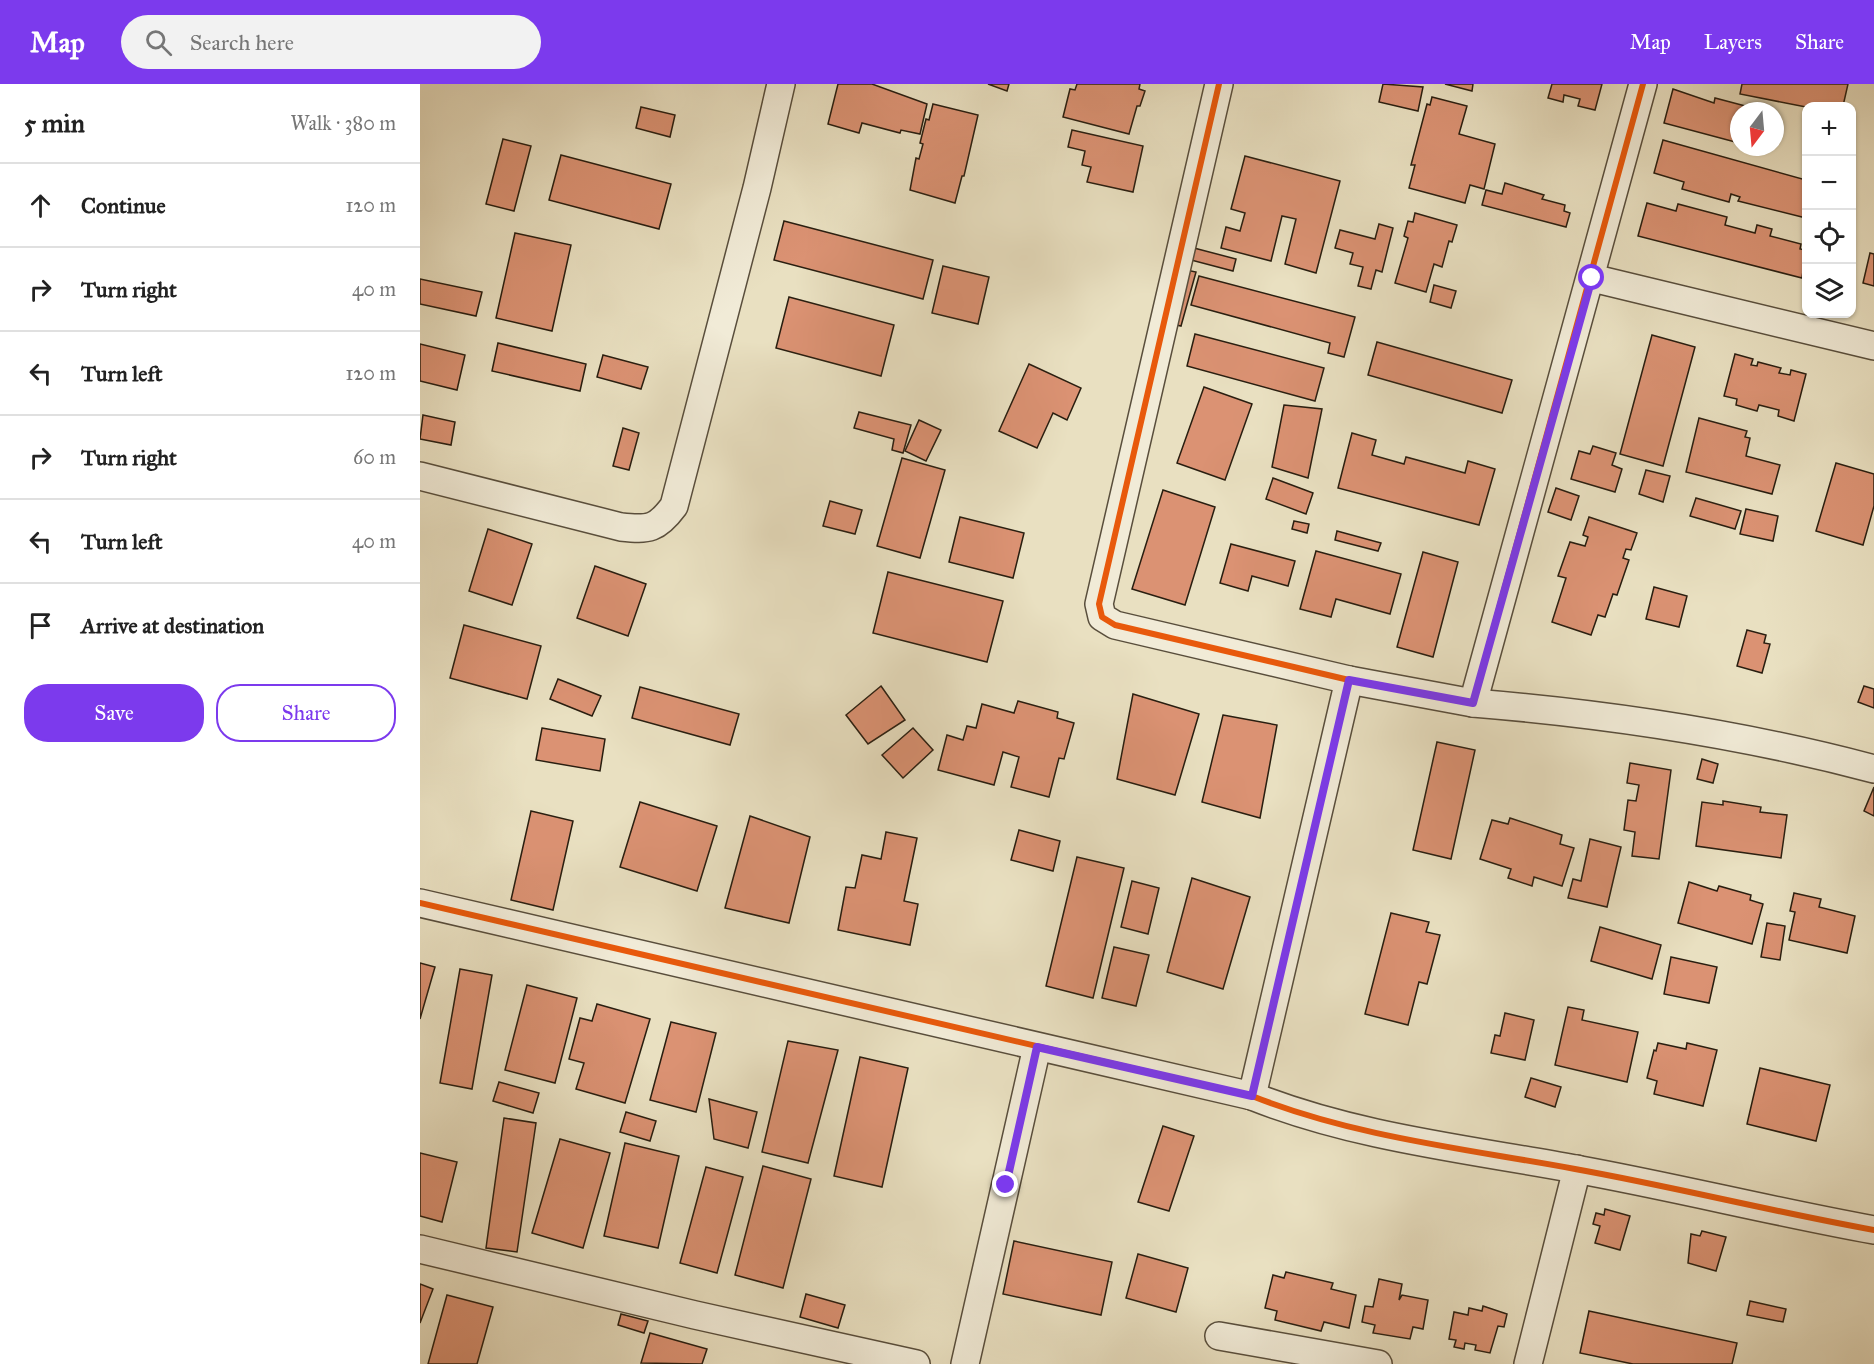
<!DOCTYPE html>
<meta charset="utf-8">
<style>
body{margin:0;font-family:"IM FELL Great Primer",serif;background:#f2f2f2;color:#222}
.controls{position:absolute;right:18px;top:18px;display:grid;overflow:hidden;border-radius:12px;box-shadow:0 2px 4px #0004}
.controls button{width:54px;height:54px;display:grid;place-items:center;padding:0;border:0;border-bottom:2px solid #e0e0e0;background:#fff;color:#222;font:30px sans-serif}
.compass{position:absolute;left:1310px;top:18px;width:54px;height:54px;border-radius:50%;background:#fff;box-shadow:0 2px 4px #0004;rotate:196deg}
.stop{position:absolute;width:18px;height:18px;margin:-14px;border:4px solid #7c3aed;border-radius:50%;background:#fff}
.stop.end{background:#7c3aed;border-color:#fff;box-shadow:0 2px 6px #0008}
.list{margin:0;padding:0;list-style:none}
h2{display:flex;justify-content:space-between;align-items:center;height:78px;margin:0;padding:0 24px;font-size:26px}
h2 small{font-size:20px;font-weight:400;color:#767676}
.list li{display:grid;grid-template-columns:39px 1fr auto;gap:18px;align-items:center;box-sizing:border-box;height:84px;padding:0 24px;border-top:2px solid #e0e0e0}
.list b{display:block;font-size:22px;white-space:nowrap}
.list em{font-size:20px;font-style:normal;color:#767676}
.actions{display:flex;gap:12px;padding:18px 24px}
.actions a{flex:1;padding:14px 0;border:2px solid #7c3aed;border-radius:24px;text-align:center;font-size:21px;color:#7c3aed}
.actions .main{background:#7c3aed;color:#fff}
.icon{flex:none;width:33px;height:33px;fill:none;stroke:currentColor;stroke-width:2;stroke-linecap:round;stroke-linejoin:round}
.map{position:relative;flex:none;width:1454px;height:1280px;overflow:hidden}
header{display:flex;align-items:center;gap:36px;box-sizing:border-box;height:84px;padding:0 30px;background:#7c3aed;color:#fff}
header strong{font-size:28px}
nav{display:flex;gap:33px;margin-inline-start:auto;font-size:21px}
.search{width:420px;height:54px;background:#f2f2f2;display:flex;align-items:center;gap:15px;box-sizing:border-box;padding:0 21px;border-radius:33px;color:#767676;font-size:22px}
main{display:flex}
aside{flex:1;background:#fff}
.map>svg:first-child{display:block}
</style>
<header>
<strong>Map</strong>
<div class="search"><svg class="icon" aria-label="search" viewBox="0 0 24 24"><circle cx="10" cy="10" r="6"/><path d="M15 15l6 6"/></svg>Search here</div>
<nav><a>Map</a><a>Layers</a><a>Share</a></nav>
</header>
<main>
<aside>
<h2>5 min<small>Walk · 380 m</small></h2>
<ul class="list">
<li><svg class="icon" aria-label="ahead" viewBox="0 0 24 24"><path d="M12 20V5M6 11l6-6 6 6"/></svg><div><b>Continue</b></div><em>120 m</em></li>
<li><svg class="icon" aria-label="right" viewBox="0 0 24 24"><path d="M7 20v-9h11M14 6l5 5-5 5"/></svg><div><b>Turn right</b></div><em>40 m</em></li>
<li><svg class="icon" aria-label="left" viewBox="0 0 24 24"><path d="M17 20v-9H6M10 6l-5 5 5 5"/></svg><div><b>Turn left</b></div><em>120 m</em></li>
<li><svg class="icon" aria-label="right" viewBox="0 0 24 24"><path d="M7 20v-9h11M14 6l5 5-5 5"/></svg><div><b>Turn right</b></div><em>60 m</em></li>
<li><svg class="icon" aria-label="left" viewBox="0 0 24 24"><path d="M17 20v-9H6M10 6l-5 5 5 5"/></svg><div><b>Turn left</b></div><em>40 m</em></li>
<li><svg class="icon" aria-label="arrive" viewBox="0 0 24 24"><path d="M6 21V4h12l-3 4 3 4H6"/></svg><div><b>Arrive at destination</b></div></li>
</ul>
<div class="actions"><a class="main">Save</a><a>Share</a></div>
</aside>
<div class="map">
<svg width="1454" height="1280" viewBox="0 0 1454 1280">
<rect width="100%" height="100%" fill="#e9e0c1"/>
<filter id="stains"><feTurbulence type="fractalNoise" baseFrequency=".00333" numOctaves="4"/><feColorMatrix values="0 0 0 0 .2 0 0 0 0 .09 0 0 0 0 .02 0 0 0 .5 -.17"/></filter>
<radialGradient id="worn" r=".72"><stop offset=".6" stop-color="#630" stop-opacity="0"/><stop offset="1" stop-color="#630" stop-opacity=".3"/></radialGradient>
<g fill="#db9273" stroke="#291e10" stroke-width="1.5">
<polygon points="418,0 452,0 507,20 500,50 481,46 480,49 442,39 439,49 408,40"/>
<polygon points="568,0 589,0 587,7"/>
<polygon points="657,0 720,0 719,5 725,7 720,22 717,22 709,50 643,33 650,5 655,6"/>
<polygon points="963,0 1003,3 998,27 959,18"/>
<polygon points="1025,0 1053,0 1052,7"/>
<polygon points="1132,0 1182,0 1175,26 1158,22 1160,15 1144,11 1143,18 1128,14"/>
<polygon points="1322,0 1428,0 1423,22 1386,23 1320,10"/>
<polygon points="1253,5 1294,19 1295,14 1333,24 1332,27 1319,27 1319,59 1244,39"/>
<polygon points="1012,13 1047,22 1039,50 1075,60 1064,105 1050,101 1045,119 989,104 995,81 991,81 1007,20 1010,21"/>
<polygon points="513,20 558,31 544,92 542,92 535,119 490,106 496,74 499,75 503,60 500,59 506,35 509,36"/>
<polygon points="221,23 255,31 250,53 216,44"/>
<polygon points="652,46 723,62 713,108 667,98 671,83 662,81 665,67 648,63"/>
<polygon points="83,55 111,62 94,127 66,120"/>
<polygon points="1243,56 1386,96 1386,134 1318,117 1320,113 1311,110 1309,118 1262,105 1264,98 1234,89"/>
<polygon points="141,71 251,100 239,145 129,116"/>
<polygon points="825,72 920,97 896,189 865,180 876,135 862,132 851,177 801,164 806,143 820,147 825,129 811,125"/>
<polygon points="1085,99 1124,111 1122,115 1145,121 1144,127 1150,129 1146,143 1062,121 1066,106 1082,110"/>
<polygon points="1227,119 1256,127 1258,120 1307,133 1305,141 1335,149 1337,141 1352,145 1350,152 1381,160 1380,165 1386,166 1382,194 1218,152"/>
<polygon points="995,129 1037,141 1032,158 1029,157 1022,183 1014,180 1006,208 975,199 988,154 984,152 988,137 993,138"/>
<polygon points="364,137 513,176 503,215 354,176"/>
<polygon points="959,140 973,144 962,188 956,186 951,205 938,202 943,183 930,180 933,169 915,164 920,146 955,155"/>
<polygon points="95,149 151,161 132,247 76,234"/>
<polygon points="774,164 816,175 813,187 771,176"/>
<polygon points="1450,169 1454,170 1454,202 1443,199"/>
<polygon points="523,182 569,193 558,240 512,229"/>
<polygon points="766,186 776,188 761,242 752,240"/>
<polygon points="779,192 935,233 924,273 908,269 910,259 771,221"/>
<polygon points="0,195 62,208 56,232 0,220"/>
<polygon points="1014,201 1036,207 1031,224 1010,218"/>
<polygon points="369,213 474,241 461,292 356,264"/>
<polygon points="775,250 904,284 895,317 767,282"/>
<polygon points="1232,251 1275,263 1243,382 1200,370"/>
<polygon points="957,258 1092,296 1082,329 948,291"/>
<polygon points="78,259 166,280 160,307 72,287"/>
<polygon points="0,260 45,271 37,306 0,297"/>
<polygon points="1315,270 1333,275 1331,281 1337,282 1338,278 1361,284 1359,289 1370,291 1371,286 1386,290 1374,337 1358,332 1359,326 1339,321 1337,327 1316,321 1317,315 1304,312"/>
<polygon points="183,271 228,283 221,305 177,293"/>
<polygon points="609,280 661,304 647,336 633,329 617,364 579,347"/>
<polygon points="784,303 832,320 805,396 757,379"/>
<polygon points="864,321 902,325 888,394 852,383"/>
<polygon points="439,328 491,341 483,369 472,366 474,355 434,344"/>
<polygon points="3,331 35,338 31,361 0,355"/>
<polygon points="1279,334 1327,347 1325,353 1330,354 1326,372 1360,381 1352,410 1266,388"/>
<polygon points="499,336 521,346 506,377 485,367"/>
<polygon points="203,344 219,349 209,386 193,382"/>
<polygon points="932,349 956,356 952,371 984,380 986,373 1045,389 1048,377 1075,385 1059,441 918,404"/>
<polygon points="1173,362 1196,369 1192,381 1202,385 1195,408 1151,395 1159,367 1170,370"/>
<polygon points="482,374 525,386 500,474 457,462"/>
<polygon points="1416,379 1454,390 1454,422 1443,461 1396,447"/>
<polygon points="1226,386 1250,392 1243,418 1219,410"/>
<polygon points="853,394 893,409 886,430 846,415"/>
<polygon points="1136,404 1159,412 1151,436 1128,428"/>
<polygon points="743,406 795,423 765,521 712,505"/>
<polygon points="1276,414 1321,427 1315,445 1270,432"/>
<polygon points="410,417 442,426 435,450 403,442"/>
<polygon points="1326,425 1358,432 1353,457 1320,450"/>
<polygon points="540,433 604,449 593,494 529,478"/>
<polygon points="1169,433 1217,449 1211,466 1206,465 1203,474 1209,476 1197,511 1193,510 1185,533 1178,531 1171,551 1132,538 1146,494 1138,492 1150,458 1165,462 1168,453 1163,451"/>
<polygon points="874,437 889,440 887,449 872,445"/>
<polygon points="68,445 112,460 92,521 49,507"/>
<polygon points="917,447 961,459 958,467 915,456"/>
<polygon points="811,460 875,477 868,502 832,492 828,507 800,499"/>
<polygon points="896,467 981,490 970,530 916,515 911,533 880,525"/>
<polygon points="1003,468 1038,478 1013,573 977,563"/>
<polygon points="175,482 226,500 208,552 157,534"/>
<polygon points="468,488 583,517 567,578 453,549"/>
<polygon points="1234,503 1267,512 1259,543 1226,535"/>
<polygon points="44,541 121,562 107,615 30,594"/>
<polygon points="1327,546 1346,551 1344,559 1350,560 1342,589 1317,582"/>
<polygon points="138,595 181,612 172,632 130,615"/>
<polygon points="461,602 485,636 448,660 426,631"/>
<polygon points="1444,602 1454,605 1454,624 1438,618"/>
<polygon points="220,603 319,630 310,661 212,634"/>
<polygon points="713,610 779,630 755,711 697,695"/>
<polygon points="598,617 638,628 637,634 654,639 644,675 639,674 629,713 591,703 599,673 583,668 574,701 518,686 527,651 543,656 547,642 556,644 562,620 594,629"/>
<polygon points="803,631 857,641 840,734 782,718"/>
<polygon points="122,644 185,655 180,687 116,676"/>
<polygon points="493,644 513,666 483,694 462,671"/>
<polygon points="1017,658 1055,666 1031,775 993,766"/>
<polygon points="1282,675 1298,680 1293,699 1277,695"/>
<polygon points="1210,679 1251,686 1239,775 1212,772 1215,748 1204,746 1208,716 1216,717 1219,701 1207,699"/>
<polygon points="1454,703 1454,732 1444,727"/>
<polygon points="1303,717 1341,723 1340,728 1367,731 1361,774 1276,762 1282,718 1303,721"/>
<polygon points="220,718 297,742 277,807 200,783"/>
<polygon points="111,727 153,737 133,826 91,816"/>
<polygon points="330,732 390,753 369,839 305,824"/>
<polygon points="1090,734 1142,751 1140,760 1154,764 1142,802 1114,793 1112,802 1088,794 1091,785 1060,775 1072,736 1088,740"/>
<polygon points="599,746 640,757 633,787 591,776"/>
<polygon points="466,748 497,754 484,817 498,820 490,861 418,846 426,803 435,804 442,771 461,775"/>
<polygon points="1170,755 1201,763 1187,823 1148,814 1153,795 1161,797"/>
<polygon points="657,773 704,784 673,914 626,902"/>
<polygon points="772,794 830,813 803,905 747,888"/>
<polygon points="712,797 739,804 728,850 701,843"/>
<polygon points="1269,798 1297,807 1299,802 1331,811 1330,816 1343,820 1332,860 1258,839"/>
<polygon points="1374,809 1401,815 1399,823 1435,832 1427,869 1369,856 1375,828 1370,827"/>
<polygon points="971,829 1009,838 1006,848 1020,851 1007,900 999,898 988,941 945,930"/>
<polygon points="1347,839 1365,842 1360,876 1341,873"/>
<polygon points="1180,843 1241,861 1232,895 1171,877"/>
<polygon points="694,863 729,871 716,922 682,914"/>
<polygon points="1251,873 1297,883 1289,919 1244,910"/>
<polygon points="0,879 15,883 0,935"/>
<polygon points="40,885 72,891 52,1005 20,999"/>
<polygon points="107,901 157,914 135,999 85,986"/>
<polygon points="177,920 230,935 205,1019 156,1005 164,979 149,975 160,934 172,937"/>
<polygon points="1148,923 1164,926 1162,936 1218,948 1207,998 1135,981"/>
<polygon points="1085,929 1114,936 1105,976 1071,969 1075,951 1080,952"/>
<polygon points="251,938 296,949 276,1028 230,1016"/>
<polygon points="368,957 418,966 388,1079 342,1068"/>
<polygon points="1238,959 1266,965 1267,959 1297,966 1283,1022 1234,1010 1237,997 1227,994 1234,966 1236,967"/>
<polygon points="440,973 488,984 462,1103 414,1092"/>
<polygon points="1340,984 1410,1001 1396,1057 1327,1040"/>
<polygon points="1111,994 1141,1003 1135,1023 1105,1013"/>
<polygon points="79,998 119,1009 113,1029 73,1017"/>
<polygon points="289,1015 337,1028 328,1064 294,1055"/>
<polygon points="206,1028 236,1037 230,1057 200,1048"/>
<polygon points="84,1034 116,1039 97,1168 66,1164"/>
<polygon points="743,1042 774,1052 749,1127 718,1118"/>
<polygon points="140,1055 190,1069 163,1164 112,1149"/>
<polygon points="205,1059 259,1072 238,1164 184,1152"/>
<polygon points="0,1069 37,1078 22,1138 0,1132"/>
<polygon points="343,1082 391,1095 363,1204 315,1191"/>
<polygon points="286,1083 323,1093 297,1189 260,1179"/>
<polygon points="1185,1125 1210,1132 1200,1166 1175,1159 1180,1142 1173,1140 1176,1129 1184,1131"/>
<polygon points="1282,1147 1306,1153 1296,1187 1268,1179 1271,1150 1280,1152"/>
<polygon points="594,1157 692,1178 681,1231 583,1210"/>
<polygon points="718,1170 768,1184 756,1228 706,1214"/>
<polygon points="866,1188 913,1199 911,1205 936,1211 929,1244 904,1238 901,1247 855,1236 857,1227 845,1224 853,1191 864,1194"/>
<polygon points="959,1195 982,1200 979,1216 982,1211 1008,1216 1003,1245 993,1243 990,1255 953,1249 955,1241 942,1238 945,1222 953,1223"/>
<polygon points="0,1200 13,1205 0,1239"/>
<polygon points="386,1210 425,1221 418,1244 380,1233"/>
<polygon points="27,1211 73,1223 57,1280 8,1280"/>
<polygon points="1330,1217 1366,1225 1363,1238 1327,1231"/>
<polygon points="1063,1222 1087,1230 1084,1243 1078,1242 1070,1269 1055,1266 1056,1261 1045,1259 1044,1265 1034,1263 1036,1256 1029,1255 1034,1228 1048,1231 1049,1224 1062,1227"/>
<polygon points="1169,1227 1317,1259 1312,1280 1213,1280 1160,1269"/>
<polygon points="201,1230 228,1237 224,1249 198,1241"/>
<polygon points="230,1249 287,1265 282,1280 221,1279"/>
</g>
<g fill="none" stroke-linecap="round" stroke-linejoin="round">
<defs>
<g id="minor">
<polyline points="799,0 679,520 682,533 695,541 929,596 1053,619 1223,0"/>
<polyline points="1172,194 1454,262"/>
<path d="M0,392l201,51c28,3 36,2 53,-21l83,-318 24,-104"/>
<path d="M1053,619c135,11 270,31 401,66"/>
<path d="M0,819l832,193c103,41 215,53 323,73 100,18 199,43 299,61"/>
<polyline points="832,1012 929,596"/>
<polyline points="0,1165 275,1231 496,1280"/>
<polyline points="799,1252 958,1280"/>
<polyline points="545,1280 617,963"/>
<polyline points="1108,1280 1157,1085"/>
</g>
</defs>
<use href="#minor" stroke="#594e3c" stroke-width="30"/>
<use href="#minor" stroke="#f1ebd7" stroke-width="27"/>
<defs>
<g id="cycleway">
<polyline points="799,0 679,520 682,533 695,541 929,596 1053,619 1223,0"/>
<path d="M0,819l832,193c103,41 215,53 323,73 100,18 199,43 299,61"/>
</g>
</defs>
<use href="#cycleway" stroke="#f1ebd7" stroke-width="10"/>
<use href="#cycleway" stroke="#e8590c" stroke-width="6"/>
</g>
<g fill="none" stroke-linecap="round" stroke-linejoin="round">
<polyline stroke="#7c3aed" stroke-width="8" points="586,1101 617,963 832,1012 929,596 1053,619 1172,194"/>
</g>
<rect width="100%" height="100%" filter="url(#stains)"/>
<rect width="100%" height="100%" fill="url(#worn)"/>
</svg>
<div class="controls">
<button>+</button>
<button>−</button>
<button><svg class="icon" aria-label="locate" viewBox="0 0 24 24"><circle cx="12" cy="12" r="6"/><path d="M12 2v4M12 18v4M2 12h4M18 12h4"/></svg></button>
<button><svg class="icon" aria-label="layers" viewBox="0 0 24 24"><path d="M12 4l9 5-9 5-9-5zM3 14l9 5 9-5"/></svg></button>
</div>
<svg class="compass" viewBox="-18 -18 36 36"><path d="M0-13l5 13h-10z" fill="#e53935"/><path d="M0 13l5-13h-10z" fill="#767676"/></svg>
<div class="stop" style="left:1172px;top:194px"></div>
<div class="stop end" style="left:586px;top:1101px"></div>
</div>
</main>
